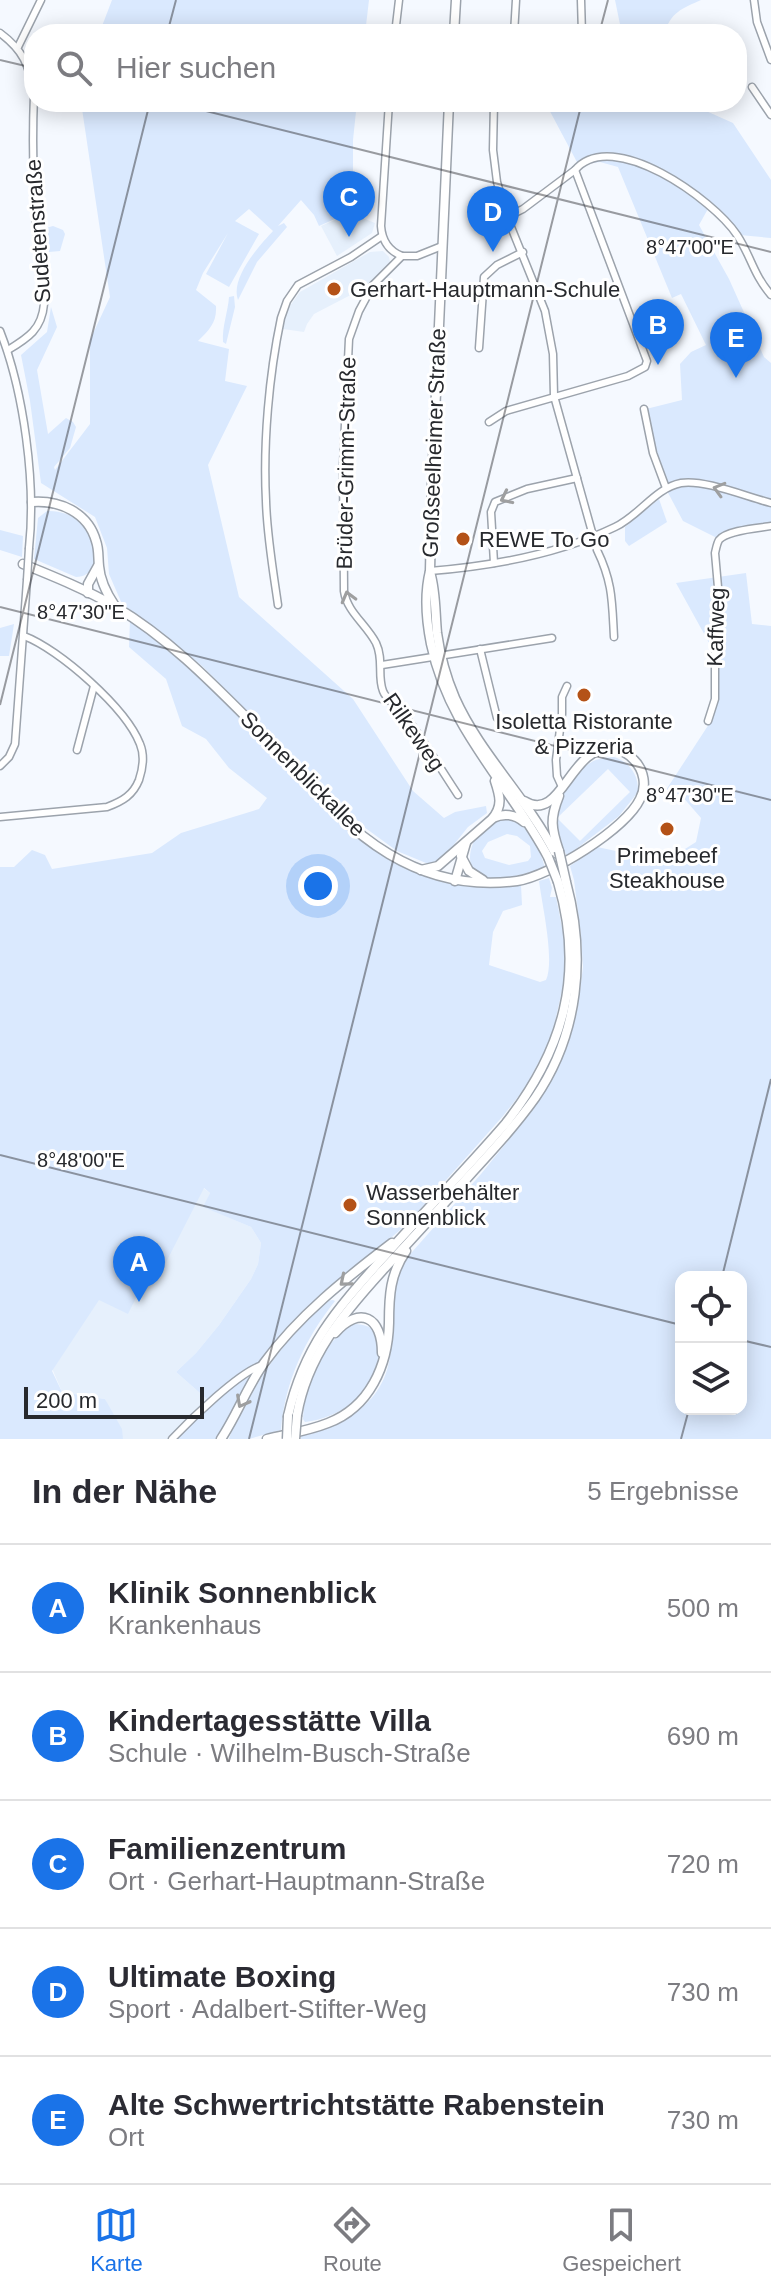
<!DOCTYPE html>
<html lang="de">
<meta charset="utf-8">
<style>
body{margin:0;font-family:Arial,sans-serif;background:#f2f2f3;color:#2b2b33}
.controls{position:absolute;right:24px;bottom:24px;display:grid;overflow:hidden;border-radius:16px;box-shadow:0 4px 20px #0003}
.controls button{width:72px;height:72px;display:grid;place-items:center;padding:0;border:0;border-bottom:2px solid #e1e1e2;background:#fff;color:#2b2b33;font:40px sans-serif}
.scale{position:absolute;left:24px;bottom:20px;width:180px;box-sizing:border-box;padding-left:8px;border:4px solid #27292d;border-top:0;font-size:22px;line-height:28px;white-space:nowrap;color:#27292d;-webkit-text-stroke:6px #fff;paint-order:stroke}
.you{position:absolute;left:318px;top:886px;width:28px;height:28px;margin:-20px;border:6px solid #fff;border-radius:50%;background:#1a73e8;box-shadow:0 0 0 12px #1a73e833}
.badge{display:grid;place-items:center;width:52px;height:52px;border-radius:50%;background:#1a73e8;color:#fff;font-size:26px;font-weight:700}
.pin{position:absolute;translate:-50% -66px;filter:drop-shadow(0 2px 4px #0008)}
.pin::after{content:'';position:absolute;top:42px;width:28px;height:24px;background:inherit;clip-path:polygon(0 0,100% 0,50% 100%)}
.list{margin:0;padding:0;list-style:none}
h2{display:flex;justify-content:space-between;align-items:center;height:104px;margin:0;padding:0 32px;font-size:34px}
h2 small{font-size:26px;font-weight:400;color:#7c7c81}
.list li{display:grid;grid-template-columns:52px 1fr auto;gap:24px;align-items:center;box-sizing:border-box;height:128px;padding:0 32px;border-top:2px solid #e1e1e2}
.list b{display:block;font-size:30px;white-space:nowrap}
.list p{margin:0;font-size:26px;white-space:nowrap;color:#7c7c81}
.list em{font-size:26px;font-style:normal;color:#7c7c81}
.icon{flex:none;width:44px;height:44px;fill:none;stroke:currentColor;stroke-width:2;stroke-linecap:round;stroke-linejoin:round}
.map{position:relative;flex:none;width:771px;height:1439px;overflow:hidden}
.search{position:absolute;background:#fff;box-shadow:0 4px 20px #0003;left:24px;right:24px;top:24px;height:88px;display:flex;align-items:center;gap:20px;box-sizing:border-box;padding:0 28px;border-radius:32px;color:#7c7c81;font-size:30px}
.sheet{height:744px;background:#fff}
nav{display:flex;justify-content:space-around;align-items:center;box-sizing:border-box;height:112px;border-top:2px solid #e1e1e2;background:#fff;font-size:22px;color:#7c7c81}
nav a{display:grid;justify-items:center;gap:4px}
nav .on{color:#1a73e8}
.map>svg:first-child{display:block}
</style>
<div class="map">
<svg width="771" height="1439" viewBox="0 0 771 1439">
<rect width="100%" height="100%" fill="#f5f9ff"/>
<g fill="#e6f0fc">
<polygon points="350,213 375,223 372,233 337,256 321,226"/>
<polygon points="383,251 389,257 391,266 368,286 314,314 307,324 304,332 283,329 287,310 300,292 370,252"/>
<polygon points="192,1180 210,1193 204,1207 251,1227 261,1243 258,1264 251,1279 219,1325 196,1353 176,1372 209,1401 172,1439 123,1439 105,1399 62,1392 0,1245"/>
</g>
<g fill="#dae9fe" fill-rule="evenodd">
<polygon points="112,0 369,0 365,34 99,34"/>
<path d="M615,0h86c-18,8 -32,13 -36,34h-43z"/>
<path d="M81,102h276l-4,38v71l-34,15 -5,-11 -13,-15 -23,26 6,-3 3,4 -30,35 -19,38c-8,-22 21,-54 35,-69l-24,-22 -14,12 24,13 -30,53 -23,-13 22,-41 -25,40 -7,17 20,16c1,17 -7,24 -18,35l31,8 -4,32 22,5 -39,79 31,132 114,102 60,92 31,27 11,-6 31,-6 1,7 -19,14 -20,25 -13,11h-9l-29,-12 -33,-24 -162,-161 -35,-29 -45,-33 -13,-30 -2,-26 -12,-31 -54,-34 -11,-82 -9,-46 26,-23 4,-25 6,20 -20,43 11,64 18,-16 7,4 3,5 -6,21 -16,19 1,3 35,-46v-84l20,-43z"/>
<path d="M545,102h141l47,21 38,57v58l-31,-3 -31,-28 -10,18 30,54 35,78 7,6v162l-54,13 -34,-17 -17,-32 -6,-18 -14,-62 36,-9 -2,-36 11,-12 15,-7 -25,-51 -9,4 -54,-131 -18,-5 -20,3 30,-10c-12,-1 -21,2 -32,9z"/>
<polygon points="53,226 63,230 65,234 60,251 49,252 46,228"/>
<path d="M234,296l1,11 -9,37 -3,-2c-1,-16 5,-30 6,-45z"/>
<polygon points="659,499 667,522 629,546 625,541 625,527"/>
<path d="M47,511c51,-2 62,66 29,66l-42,-18 4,-41z"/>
<polygon points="0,530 23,536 22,557 0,550"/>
<path d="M746,573l6,51 19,2v813h-470v-3c48,-14 87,-34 90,-90 2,-31 0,-58 14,-86l76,-86 52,-64 26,-44 10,-24 9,-36 5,-39 -2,-31 -7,-56 -4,-14 27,-19 19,4 3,-2 47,12 30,-19 5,-24 -20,-23 -15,-5 45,-69 7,-23v-47l-5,-1 -37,-67zM681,1277h60v132h-60z"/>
<path d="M130,620c42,33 82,68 119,106 56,57 103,123 181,152 29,11 61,9 91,7l1,20 -19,6 -10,21 -4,33 51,17 6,-2c9,-20 -4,-75 -7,-99l10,-3 3,10 -2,9h6l9,45 1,21 -3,23 -10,45 -9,21 -19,36 -22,28 -96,108 -102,88 -45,52 -16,14 9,-1 -36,62h-45l37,-38 -33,-29 20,-19 23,-28 32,-46 7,-15 3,-21 -10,-16 -48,-20 7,-14 -6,-5 -45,88 -10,-4 -21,42 -29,-14 -47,71 10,21 43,7 17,30 1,10h-123v-572h14l18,-17 13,5 7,14 100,-16 29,-20 78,-24 8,-11 -38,-30 -23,-29 -24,-13 -16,-47 -37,-32z"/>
<polygon points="14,624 9,656 0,656 0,628"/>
<path d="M614,757c16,5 25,19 24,35l-19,24 -52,40c-4,-9 -11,-17 -12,-28 -1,-23 16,-53 35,-65 8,-5 15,-5 24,-6zM608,769l22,23 -50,49 -23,-23z"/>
<path d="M504,819c24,1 36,29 41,49 -19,5 -45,15 -64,8 -18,-8 -11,-34 0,-45 6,-6 15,-9 23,-12zM507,834l10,2 13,10 1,11 -3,4 -19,4 -24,-7 -3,-7 6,-9z"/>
<path d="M333,1300l2,1c-30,38 -50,80 -54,129l-32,9h-20c3,-10 9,-19 14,-28 23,-47 46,-73 83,-110z"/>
<path d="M353,1324c46,-1 22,57 3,76 -14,12 -33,20 -51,22l-2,-3c1,-34 20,-78 50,-95z"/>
</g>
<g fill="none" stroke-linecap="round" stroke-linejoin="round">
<defs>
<g id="minor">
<polyline points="581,0 582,34"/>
<polyline points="754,0 757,22 771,60"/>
<path d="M0,33c23,17 29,32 34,59"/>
<polyline points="395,34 399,0"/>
<polyline points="514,34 516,0"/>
<polyline points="18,47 41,0"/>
<polyline points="752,87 771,115"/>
<path d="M389,102l-8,124c1,14 8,25 21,30"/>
<path d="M494,102l-1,48 4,32 10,35 38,94 8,43 1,42 43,154c16,33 15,52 17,87"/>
<path d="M507,217l16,-8 52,-39c37,-44 139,30 162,65 14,21 16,39 34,60"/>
<path d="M442,246l-25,10h-15l-29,29 -14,26 -10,28 -6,127 1,125c3,21 22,33 32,52 8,17 1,32 7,48 3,9 14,14 20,22 20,26 37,55 55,82"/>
<path d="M0,331c24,61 36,152 29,217"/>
<polyline points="479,348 484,277 497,265 523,252"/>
<path d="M8,350c20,-12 34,-21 36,-46 -9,-70 -13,-138 -10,-209"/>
<polyline points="644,409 653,453 666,488"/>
<polyline points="489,422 506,411 628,376 645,367 647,361 575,170"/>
<polyline points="494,563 491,512 495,502 527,489 577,478"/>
<path d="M430,571c63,-5 129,-17 185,-44 24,-11 40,-39 66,-44 23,-4 66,14 90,20"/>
<path d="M278,605c-5,-35 -11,-69 -12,-104 -3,-58 3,-126 15,-183l6,-17 11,-16 53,-28 31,-21"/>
<polyline points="480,649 497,718"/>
<polyline points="382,665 552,638"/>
<path d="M708,721l7,-22v-49l5,-40 -5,-57c1,-4 2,-10 4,-13 8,-10 40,-12 52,-14"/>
<polyline points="77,750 94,686"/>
<polyline points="0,766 9,757 15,744 27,580"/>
<polyline points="562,787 557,776 556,760 562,714 562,697 567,686"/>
<path d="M0,817l107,-10c16,-6 26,-12 32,-27 4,-12 6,-24 1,-36 -14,-36 -81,-95 -116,-108"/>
<path d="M172,1439c17,-18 69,-69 91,-74"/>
</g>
<g id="secondary">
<polyline points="454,34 456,0"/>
<path d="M449,102l-17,380 -2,89c-6,24 -4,48 1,73 18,86 77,138 117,213"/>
<path d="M32,502c27,-2 56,10 64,39 3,8 2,16 3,25 1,15 8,28 16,40"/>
<path d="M23,564c32,13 64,26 93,43 54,32 99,79 142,122 42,43 79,94 131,125 40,24 82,33 128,27 33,-5 109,-52 123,-82 7,-13 4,-29 -6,-39 -5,-6 -13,-10 -21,-11 -43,-6 -51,76 -89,52"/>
<path d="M430,572c6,20 5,40 7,61 3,22 9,44 18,65 25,56 72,100 100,155"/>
<polyline points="88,593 88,584 98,566"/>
<path d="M493,818c10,-5 22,-4 31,4"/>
<path d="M559,851c-8,-23 -9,-33 0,-55"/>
<polyline points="461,856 469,871 483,880"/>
<path d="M421,870l17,-4 54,-47c11,-13 8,-23 3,-38"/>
<polyline points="455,881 466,843"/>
<path d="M335,1333c25,-28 47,-16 47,20"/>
<path d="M297,1415c10,-59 46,-101 85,-144 29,-31 58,-63 86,-94 24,-26 47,-51 67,-79 44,-64 51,-142 31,-216"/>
<path d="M288,1416c17,-75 53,-111 102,-166 38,-42 79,-84 116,-127 58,-74 79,-149 52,-241"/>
<path d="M221,1439c16,-24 26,-52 43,-76 34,-47 82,-85 128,-120"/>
<path d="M267,1439c20,-5 41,-8 61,-16 42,-16 60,-58 61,-100 0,-27 1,-49 17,-72"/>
</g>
</defs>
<use href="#minor" stroke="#9ca3ac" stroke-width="9"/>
<use href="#secondary" stroke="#9ca3ac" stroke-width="11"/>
<use href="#minor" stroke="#fff" stroke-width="6"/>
<use href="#secondary" stroke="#fff" stroke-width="8"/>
<defs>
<polyline id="minor-bridge" points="27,580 29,548"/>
<g id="secondary-bridge">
<polyline points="559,851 566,882"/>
<polyline points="548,857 558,882"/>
<polyline points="287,1439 288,1416"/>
<polyline points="295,1439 297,1415"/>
</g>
</defs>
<use href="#minor-bridge" stroke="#9ca3ac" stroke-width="9" stroke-linecap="butt"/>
<use href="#secondary-bridge" stroke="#9ca3ac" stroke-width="11" stroke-linecap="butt"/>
<use href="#minor-bridge" stroke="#fff" stroke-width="6"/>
<use href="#secondary-bridge" stroke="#fff" stroke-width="8"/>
</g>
<defs><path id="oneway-chevron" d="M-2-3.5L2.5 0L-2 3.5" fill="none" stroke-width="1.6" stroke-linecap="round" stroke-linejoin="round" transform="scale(2)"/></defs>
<g stroke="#9e9fa0">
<use href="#oneway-chevron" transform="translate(719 489) rotate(-164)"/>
<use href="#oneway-chevron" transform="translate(506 498) rotate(154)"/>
<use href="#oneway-chevron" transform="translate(348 597) rotate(-105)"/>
<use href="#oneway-chevron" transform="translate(345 1281) rotate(140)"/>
<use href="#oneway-chevron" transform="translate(242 1402) rotate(118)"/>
</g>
<path fill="none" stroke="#27292d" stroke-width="2" stroke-opacity="0.45" d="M167,34l9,-34M599,34l9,-34M0,60l34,8M170,102l601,150M0,607l771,193M0,705l150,-603M0,1155l681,170M722,1277l49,-198M741,1340l30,7M249,1439l333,-1337M681,1439l8,-30"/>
<g fill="#b45217" stroke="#fff" stroke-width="3">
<circle cx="334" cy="289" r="8"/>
<circle cx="463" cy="539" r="8"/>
<circle cx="584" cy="695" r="8"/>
<circle cx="667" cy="829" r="8"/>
<circle cx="350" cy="1205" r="8"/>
</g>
<g text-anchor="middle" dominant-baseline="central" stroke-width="6" stroke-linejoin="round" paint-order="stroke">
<g font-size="22" fill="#27292d" stroke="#fff">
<text transform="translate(38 231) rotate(-94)">Sudetenstraße</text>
<text transform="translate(434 443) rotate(-88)">Großseelheimer Straße</text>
<text transform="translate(346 463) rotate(-89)">Brüder-Grimm-Straße</text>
<text transform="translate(716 627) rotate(-88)">Kaffweg</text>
<text transform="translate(414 732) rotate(55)">Rilkeweg</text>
<text transform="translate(303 774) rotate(45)">Sonnenblickallee</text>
</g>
<g font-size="22" fill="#27292d" stroke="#fff" text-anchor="start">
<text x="350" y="289">Gerhart-Hauptmann-Schule</text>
<text x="479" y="539">REWE To Go</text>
<text x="584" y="721" text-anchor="middle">Isoletta Ristorante<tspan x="584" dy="25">&amp; Pizzeria</tspan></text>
<text x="667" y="855" text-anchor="middle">Primebeef<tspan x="667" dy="25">Steakhouse</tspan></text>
<text x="366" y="1192">Wasserbehälter<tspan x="366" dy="25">Sonnenblick</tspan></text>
</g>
</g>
<g font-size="20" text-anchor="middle" fill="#27292d" stroke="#fff" stroke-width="6" stroke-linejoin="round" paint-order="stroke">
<text x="690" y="254">8°47'00"E</text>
<text x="81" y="619">8°47'30"E</text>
<text x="690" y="802">8°47'30"E</text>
<text x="81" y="1167">8°48'00"E</text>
</g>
</svg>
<div class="controls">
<button><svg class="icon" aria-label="locate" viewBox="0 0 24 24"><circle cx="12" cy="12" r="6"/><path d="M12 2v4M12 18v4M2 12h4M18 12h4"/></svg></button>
<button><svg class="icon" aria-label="layers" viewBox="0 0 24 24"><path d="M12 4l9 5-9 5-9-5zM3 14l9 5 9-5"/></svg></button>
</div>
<div class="scale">200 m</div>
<div class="you"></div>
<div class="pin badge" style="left:139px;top:1302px">A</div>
<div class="pin badge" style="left:658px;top:365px">B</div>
<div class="pin badge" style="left:349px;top:237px">C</div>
<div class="pin badge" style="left:493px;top:252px">D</div>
<div class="pin badge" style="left:736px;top:378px">E</div>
<div class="search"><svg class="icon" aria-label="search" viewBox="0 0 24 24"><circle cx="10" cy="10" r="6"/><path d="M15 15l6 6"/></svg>Hier suchen</div>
</div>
<section class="sheet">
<h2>In der Nähe<small>5 Ergebnisse</small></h2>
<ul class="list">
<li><span class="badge">A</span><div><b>Klinik Sonnenblick</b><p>Krankenhaus</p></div><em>500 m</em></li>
<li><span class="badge">B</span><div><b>Kindertagesstätte Villa</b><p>Schule · Wilhelm-Busch-Straße</p></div><em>690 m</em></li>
<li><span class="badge">C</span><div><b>Familienzentrum</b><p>Ort · Gerhart-Hauptmann-Straße</p></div><em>720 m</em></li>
<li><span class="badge">D</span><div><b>Ultimate Boxing</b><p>Sport · Adalbert-Stifter-Weg</p></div><em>730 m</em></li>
<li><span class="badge">E</span><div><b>Alte Schwertrichtstätte Rabenstein</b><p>Ort</p></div><em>730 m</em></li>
</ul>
</section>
<nav>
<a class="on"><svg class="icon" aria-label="map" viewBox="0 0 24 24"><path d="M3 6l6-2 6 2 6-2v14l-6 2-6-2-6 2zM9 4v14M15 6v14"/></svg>Karte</a>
<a><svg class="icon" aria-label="directions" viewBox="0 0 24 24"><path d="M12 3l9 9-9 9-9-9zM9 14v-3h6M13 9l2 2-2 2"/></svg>Route</a>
<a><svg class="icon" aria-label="saved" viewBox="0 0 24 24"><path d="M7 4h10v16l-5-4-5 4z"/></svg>Gespeichert</a>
</nav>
